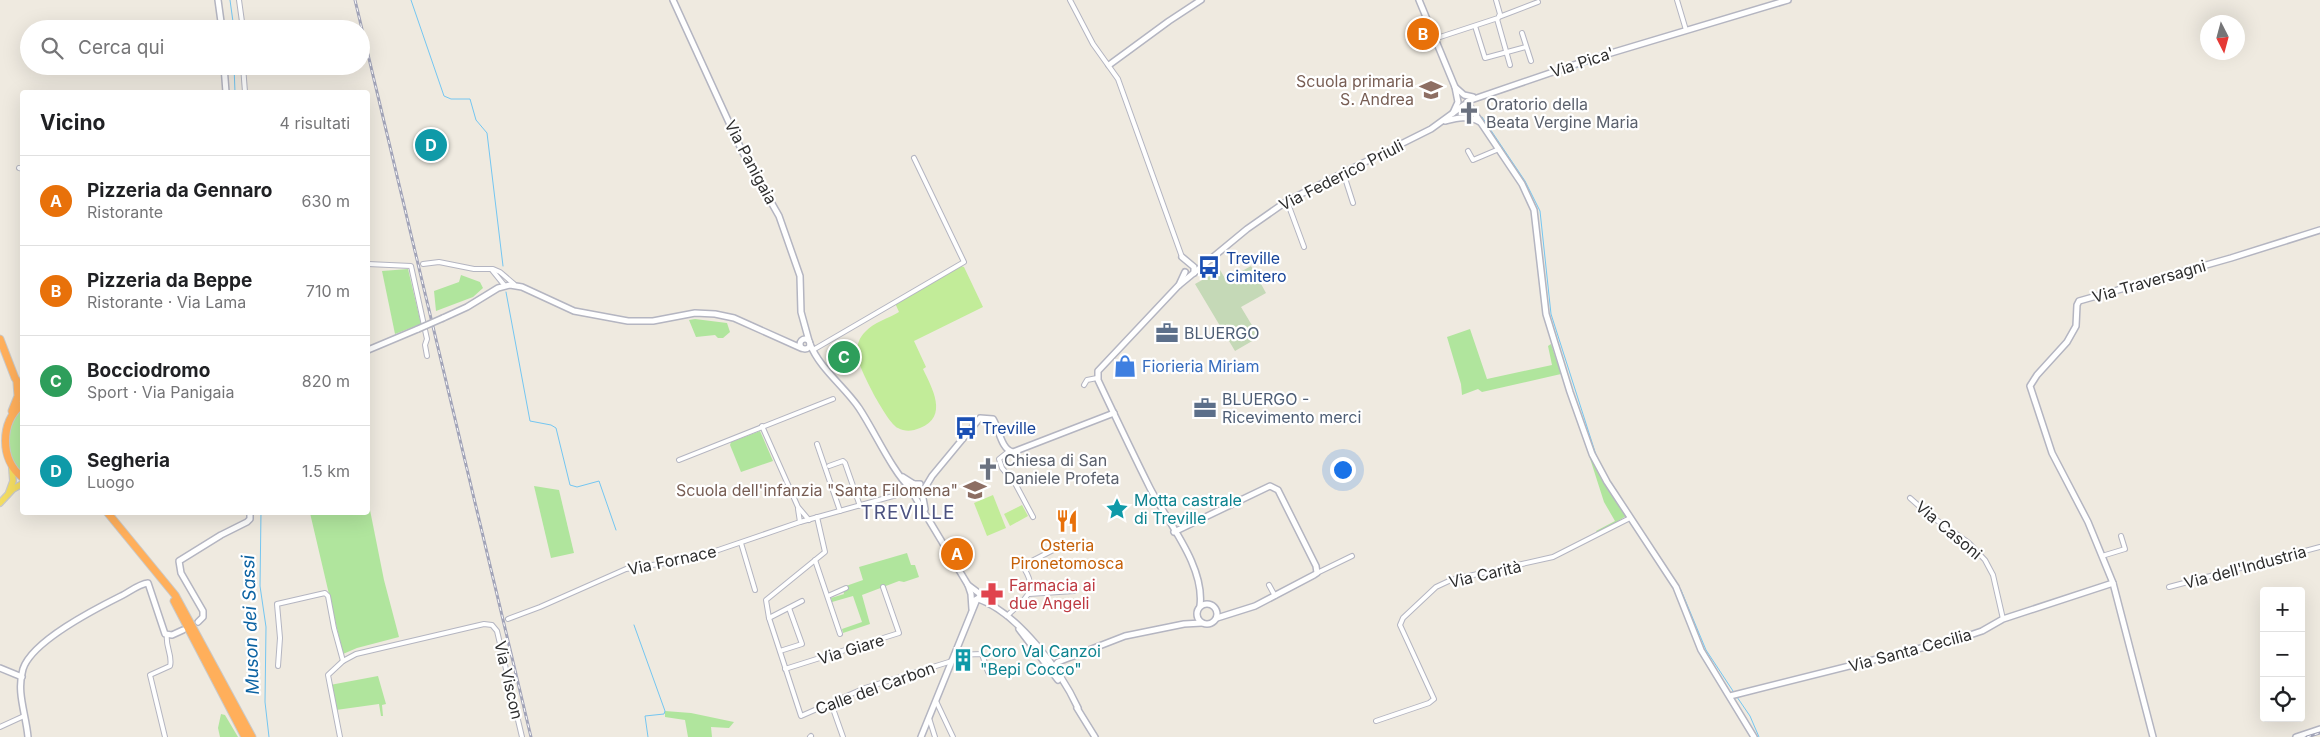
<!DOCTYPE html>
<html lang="it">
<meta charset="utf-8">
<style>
body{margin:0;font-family:Inter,sans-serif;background:#f2f2f2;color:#202124}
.controls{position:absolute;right:15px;bottom:15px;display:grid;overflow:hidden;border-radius:5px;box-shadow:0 5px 20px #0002}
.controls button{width:45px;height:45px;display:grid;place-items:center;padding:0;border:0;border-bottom:1px solid #e0e0e0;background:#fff;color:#202124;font:25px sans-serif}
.compass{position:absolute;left:2200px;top:15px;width:45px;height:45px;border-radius:50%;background:#fff;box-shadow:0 5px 20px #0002;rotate:174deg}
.you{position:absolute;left:1342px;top:469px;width:18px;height:18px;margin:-12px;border:4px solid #fff;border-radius:50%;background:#1a73e8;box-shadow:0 0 0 8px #1a73e833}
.badge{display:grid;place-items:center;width:32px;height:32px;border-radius:50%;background:#4055fc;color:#fff;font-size:16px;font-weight:700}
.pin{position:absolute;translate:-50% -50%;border:2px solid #fff;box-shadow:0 1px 5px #0006}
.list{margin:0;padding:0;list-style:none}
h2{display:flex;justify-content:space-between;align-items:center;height:65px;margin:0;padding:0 20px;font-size:21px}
h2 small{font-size:16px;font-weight:400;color:#757577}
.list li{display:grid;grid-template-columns:32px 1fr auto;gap:15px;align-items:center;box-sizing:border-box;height:90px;padding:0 20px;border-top:1px solid #e0e0e0}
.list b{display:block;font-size:19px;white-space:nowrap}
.list p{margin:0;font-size:16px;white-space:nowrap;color:#757577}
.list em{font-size:16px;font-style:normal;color:#757577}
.icon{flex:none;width:28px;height:28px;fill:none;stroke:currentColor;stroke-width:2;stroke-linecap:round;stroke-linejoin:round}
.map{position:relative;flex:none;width:2320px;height:737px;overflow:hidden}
.search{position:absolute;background:#fff;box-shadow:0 5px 20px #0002;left:20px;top:20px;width:350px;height:55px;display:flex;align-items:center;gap:12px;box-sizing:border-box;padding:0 18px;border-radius:28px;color:#757577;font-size:19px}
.panel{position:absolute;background:#fff;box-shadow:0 5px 20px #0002;left:20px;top:90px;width:350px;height:425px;border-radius:5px}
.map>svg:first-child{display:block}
</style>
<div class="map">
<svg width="2320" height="737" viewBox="0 0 2320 737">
<rect width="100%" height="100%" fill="#efeae0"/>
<g fill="#b0e59d">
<polygon points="408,269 421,324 395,334 382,271"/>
<polygon points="461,275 480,282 483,288 473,297 436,311 434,291 459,282"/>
<polygon points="695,319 727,323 730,332 723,338 718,338 715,335 696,337 689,320"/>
<polygon points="1470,329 1487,379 1552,365 1548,346 1551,344 1561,374 1482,392 1478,389 1462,395 1461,384 1447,337"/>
<path d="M22,408v65c-19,-18 -18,-47 0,-65z"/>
<polygon points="760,431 773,461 741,472 730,445 731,442"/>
<polygon points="1586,446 1600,477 1626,516 1598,534 1596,531 1615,521 1604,502"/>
<polygon points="534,486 559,490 574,553 551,558"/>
<polygon points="368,500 384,580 399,637 357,648 343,654 310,513 368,512"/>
<polygon points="907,553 911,565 915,565 919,577 904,582 899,581 862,595 870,624 843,633 842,629 862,622 853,596 832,602 831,598 844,594 843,590 846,586 863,580 859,567"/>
<polygon points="378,676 386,704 382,705 383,716 381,716 379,704 336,710 330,685"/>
<polygon points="665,711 691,713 734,722 729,728 711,727 712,737 688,737 685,720 665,717"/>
<polygon points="221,714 225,715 238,737 220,737 218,728"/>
</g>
<polygon fill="#c5d9b7" points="1251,266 1266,293 1241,307 1259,337 1235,351 1195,284 1220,270 1226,280"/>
<g fill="#c2ec99">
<path d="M961,266l3,1 19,40 -69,34 12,26 -3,2c9,19 26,48 -3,59 -7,3 -15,4 -22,0 -11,-5 -40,-61 -41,-73 -1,-8 2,-18 9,-24 7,-8 23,-13 33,-19l-4,-9z"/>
<polygon points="845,344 855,364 842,370 833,350"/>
<polygon points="993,495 1006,528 987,536 974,503"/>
<polygon points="1022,505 1028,516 1010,526 1004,514"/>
</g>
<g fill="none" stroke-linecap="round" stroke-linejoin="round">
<g stroke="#74c6f1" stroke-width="1">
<polyline points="230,0 234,29"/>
<polyline points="411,0 444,96 451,99 470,99 476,120 487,133 503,266"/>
<polyline points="234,66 235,92"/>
<polyline points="1558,74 1593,62"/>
<polyline points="1482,117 1525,181 1540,211 1551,314 1597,458"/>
<polyline points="506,292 530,421 551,425 556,428 570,485 577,487 599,481 616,530"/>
<polyline points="261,512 260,586 266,627 265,702 269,737"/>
<polyline points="1644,534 1681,590 1706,650 1733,691"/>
<polyline points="634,625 665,711 664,714 645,716 648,737"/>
<polyline points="1737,697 1750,716 1759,737"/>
</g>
<defs>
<g id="street">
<polyline points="239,0 243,29"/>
<polyline points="1070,0 1093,44 1118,79 1182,257"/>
<polyline points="1677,0 1686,30"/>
<polyline points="1499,17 1538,2"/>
<polyline points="1497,19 1510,65"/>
<polyline points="1475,26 1485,58 1526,47"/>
<polyline points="1522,33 1531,61"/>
<polyline points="1434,39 1498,18 1500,14 1496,0"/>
<polyline points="243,66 245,92"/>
<polyline points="1468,151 1473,160 1499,149"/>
<polyline points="19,168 22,169"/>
<polyline points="1343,172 1353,203"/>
<polyline points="1287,201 1304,247"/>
<polyline points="368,264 411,266 427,339 425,345 427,356"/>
<polyline points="423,264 439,262 474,269 493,269 500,272 514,284"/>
<polyline points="492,270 505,286"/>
<polyline points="813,350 964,262 914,158"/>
<polyline points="1084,385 1087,380 1097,378"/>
<polyline points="762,426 798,507 809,520"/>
<polyline points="817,444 840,511"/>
<polyline points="1009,451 999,459 1002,468 1016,485 1033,517"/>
<polyline points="679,460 833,399"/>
<polyline points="829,466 843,461 845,463 860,506"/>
<polyline points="1910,498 1928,514 1969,543 1985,560 1993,575 2003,619"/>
<polyline points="798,509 800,522"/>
<polyline points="817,517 825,552 766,600 769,618 801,716 865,688 952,661"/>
<polyline points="741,543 755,590"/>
<polyline points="2102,556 2125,549 2121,536"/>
<polyline points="815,560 840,634"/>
<polyline points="1317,573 1352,556"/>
<polyline points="1269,585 1275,596"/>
<polyline points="2169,587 2320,547"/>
<polyline points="1029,594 1074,591"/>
<polyline points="828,596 846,588"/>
<path d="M1007,616c15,-15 32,-23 18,-46l3,-7 33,-17"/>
<polyline points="769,618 802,601"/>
<polyline points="508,619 540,607 626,569 692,559 800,522 911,491"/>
<polyline points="780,651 802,644 789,608"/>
<polyline points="954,655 982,654 988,672"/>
<polyline points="278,666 280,638 277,604 325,593 328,596 334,628 343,661"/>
<polyline points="785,669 899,633 883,587"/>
<polyline points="936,701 953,737"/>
<polyline points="831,703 843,737"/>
<polyline points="929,718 935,737"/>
<polyline points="1376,721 1429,703 1434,699 1400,625 1403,618 1436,587 1451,580 1553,557 1630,518"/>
<polyline points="0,727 24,716"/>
<path d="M165,737l-15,-62 20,-9c3,-10 -5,-20 -3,-31"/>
<polyline points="340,737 328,675 343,661 356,654 484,624 492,625 497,631 522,737"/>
<polyline points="810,737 811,736"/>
</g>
<g id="secondary">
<polyline points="218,0 222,29"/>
<polyline points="673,0 742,151 779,216 800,276 801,312 809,341"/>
<polyline points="1419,0 1455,87 1458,102 1453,113"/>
<polyline points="1109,65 1169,21 1201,0"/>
<polyline points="224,66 226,92"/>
<polyline points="1455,87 1464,95 1473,97"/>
<polyline points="1468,101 1591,59 1788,0"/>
<polyline points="1467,102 1522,184 1534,210 1546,314 1570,392 1592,454 1607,482 1676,587 1701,650 1754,737"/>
<path d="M1445,121c12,-3 23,-6 35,1"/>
<polyline points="1182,257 1194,267 1194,273"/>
<polyline points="1179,285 1185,272"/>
<polyline points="443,318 467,307 498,288 510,285 522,287 574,311 628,321 653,321 695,313 715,314 734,318 801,348"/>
<circle cx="805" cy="344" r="5"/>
<path d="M810,344c10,25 34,42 49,64 16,24 33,63 52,81"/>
<polyline points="368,350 418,329"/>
<polyline points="903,477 914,484 920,484"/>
<polyline points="914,484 911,488 912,492 968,585 971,594 972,609"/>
<path d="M923,491l9,-15 48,-58 13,1c6,9 8,31 20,33l101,-39"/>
<polyline points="922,493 925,509"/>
<polyline points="1174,532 1270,486 1278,490 1316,566 1317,573 1314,575 1255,606 1217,618"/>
<polyline points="968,585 980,594 979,598 975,600"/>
<path d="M978,599c39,13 83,72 100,109"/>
<circle cx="1207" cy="614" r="10"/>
<path d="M1200,606c5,-40 -32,-83 -50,-118 -18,-36 -35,-72 -52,-108v-9l80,-85 69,-57 40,-28 144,-72 33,-24"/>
<polyline points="198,622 203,617 203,611 181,573 179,561 221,535 247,522 250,519 250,512"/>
<polyline points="1019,629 1058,680"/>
<polyline points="0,668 22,677"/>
<polyline points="1052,669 1058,662 1125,636 1184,624 1202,623"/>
<polyline points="1730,696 1961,638 1982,631 2003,619 2113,583"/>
<polyline points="1077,708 1095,737"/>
<path d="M28,737c-2,-23 -12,-45 -5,-68 9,-28 72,-60 98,-73 8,-4 18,-12 27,-13l17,51 7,1 11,-5"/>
<polyline points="921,737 977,599"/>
<polyline points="2153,737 2113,583 2088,522 2052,453 2030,386 2037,375 2067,342 2076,326 2077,305 2079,301 2231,258 2320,230"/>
<polyline points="2296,737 2320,729"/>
</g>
<g id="primary">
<polyline points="9,492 13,481 12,468"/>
<polyline points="0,503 13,489 22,484"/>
</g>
<g id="highway">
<polyline points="0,339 15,378 22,388"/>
<path d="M22,404c-22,19 -22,55 0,73"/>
<polyline points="12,411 18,396 17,383"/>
<polyline points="107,512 175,595 252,737"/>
<polyline points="174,601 245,737"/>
</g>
</defs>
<use href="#street" stroke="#b4b5c1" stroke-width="6"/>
<use href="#secondary" stroke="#b4b5c1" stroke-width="8"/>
<use href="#primary" stroke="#c9c9c9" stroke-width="8"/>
<use href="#highway" stroke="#c9c9c9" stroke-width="9"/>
<use href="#street" stroke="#fff" stroke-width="4"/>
<use href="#secondary" stroke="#fff" stroke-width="5"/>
<use href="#primary" stroke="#f3dc61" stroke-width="5.5"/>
<use href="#highway" stroke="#ffaf5b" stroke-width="7"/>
<defs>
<g id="rail">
<polyline points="355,0 531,737"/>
<polyline points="2307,737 2320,733"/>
</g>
</defs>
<use href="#rail" stroke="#a2a4b8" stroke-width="3"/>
<use href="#rail" stroke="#fff" stroke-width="1" stroke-dasharray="4" stroke-linecap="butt"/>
<defs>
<polyline id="secondary-bridge" points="418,329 443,318"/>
</defs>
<use href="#secondary-bridge" stroke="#b4b5c1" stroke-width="8" stroke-linecap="butt"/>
<use href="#secondary-bridge" stroke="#fff" stroke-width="5"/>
</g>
<defs>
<symbol id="school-bare" viewBox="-9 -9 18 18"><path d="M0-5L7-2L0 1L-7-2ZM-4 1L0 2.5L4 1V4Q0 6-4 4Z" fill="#8d6e63" stroke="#fff" stroke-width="2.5" paint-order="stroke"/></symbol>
<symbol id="church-bare" viewBox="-9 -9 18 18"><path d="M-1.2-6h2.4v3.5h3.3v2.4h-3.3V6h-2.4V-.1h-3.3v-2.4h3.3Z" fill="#6b7280" stroke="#fff" stroke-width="2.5" paint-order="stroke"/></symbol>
<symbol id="bus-bare" viewBox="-9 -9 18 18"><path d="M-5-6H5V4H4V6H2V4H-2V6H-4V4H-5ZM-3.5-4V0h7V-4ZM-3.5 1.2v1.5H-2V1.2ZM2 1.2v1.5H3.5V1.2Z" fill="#1a4fb4" stroke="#fff" stroke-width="2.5" paint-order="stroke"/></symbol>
<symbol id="office-bare" viewBox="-9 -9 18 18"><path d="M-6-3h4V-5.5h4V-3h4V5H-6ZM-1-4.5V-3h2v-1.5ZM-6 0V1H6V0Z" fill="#5c6f8a" stroke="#fff" stroke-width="2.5" paint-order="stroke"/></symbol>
<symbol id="shop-bare" viewBox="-9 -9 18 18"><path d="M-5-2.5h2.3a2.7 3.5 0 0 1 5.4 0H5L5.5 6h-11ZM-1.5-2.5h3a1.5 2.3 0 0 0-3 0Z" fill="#3f7fe0" stroke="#fff" stroke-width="2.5" paint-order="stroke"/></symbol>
<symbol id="sight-bare" viewBox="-9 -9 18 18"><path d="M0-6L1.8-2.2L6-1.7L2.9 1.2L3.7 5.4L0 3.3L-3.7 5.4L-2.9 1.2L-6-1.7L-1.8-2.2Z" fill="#0f9aa8" stroke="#fff" stroke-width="2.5" paint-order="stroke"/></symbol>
<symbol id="restaurant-bare" viewBox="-9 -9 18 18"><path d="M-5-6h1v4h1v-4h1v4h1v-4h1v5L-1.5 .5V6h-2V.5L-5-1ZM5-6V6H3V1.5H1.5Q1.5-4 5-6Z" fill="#e8710a" stroke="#fff" stroke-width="2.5" paint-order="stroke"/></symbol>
<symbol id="pharmacy-bare" viewBox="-9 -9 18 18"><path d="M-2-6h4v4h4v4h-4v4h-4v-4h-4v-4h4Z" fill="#e0444e" stroke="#fff" stroke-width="2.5" paint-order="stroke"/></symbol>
<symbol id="building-bare" viewBox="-9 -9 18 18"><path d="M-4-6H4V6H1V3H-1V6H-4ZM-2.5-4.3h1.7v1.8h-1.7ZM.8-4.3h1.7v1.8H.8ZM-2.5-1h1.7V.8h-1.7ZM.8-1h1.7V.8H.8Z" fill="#0f9aa8" stroke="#fff" stroke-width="2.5" paint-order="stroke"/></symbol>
</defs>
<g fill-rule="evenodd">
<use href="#school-bare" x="1415" y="74" width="32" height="32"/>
<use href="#church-bare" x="1453" y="97" width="32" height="32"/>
<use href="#bus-bare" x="1193" y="251" width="32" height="32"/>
<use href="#office-bare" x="1151" y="317" width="32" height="32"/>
<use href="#shop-bare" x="1109" y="350" width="32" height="32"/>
<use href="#office-bare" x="1189" y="392" width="32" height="32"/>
<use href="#bus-bare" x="950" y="412" width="32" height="32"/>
<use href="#church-bare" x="972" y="453" width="32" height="32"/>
<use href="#school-bare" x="959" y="474" width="32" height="32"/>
<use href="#sight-bare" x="1101" y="493" width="32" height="32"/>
<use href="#restaurant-bare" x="1051" y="505" width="32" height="32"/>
<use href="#pharmacy-bare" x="976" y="578" width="32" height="32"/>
<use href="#building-bare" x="947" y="644" width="32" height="32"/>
</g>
<g text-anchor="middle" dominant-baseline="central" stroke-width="4.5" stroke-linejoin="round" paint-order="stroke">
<g font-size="16" fill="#2e2e2e" stroke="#fff">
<text transform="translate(1582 62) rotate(-18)">Via Pica'</text>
<text transform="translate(751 162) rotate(62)">Via Panigaia</text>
<text transform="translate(1341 175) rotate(-27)">Via Federico Priuli</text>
<text transform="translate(2149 281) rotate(-16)">Via Traversagni</text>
<text transform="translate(1949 530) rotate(40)">Via Casoni</text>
<text transform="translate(672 560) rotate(-12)">Via Fornace</text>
<text transform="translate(2245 567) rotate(-15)">Via dell'Industria</text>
<text transform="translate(1485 574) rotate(-13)">Via Carità</text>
<text transform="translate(851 649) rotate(-17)">Via Giare</text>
<text transform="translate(1910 650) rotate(-15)">Via Santa Cecilia</text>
<text transform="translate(509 680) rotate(77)">Via Viscon</text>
<text transform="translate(875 688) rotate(-20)">Calle del Carbon</text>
</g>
<g font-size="16" fill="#785e54" stroke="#fff" text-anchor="end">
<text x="1414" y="81">Scuola primaria<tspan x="1414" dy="18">S. Andrea</tspan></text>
<text x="958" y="490">Scuola dell'infanzia "Santa Filomena"</text>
</g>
<g font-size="16" fill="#5b616d" stroke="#fff" text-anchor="start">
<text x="1486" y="104">Oratorio della<tspan x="1486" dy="18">Beata Vergine Maria</tspan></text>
<text x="1004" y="460">Chiesa di San<tspan x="1004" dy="18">Daniele Profeta</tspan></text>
</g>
<g font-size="16" fill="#164399" stroke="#fff" text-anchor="start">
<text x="1226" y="258">Treville<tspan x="1226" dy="18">cimitero</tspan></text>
<text x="982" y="428">Treville</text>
</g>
<g font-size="16" fill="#4e5e75" stroke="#fff" text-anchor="start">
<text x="1184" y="333">BLUERGO</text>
<text x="1222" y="399">BLUERGO -<tspan x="1222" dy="18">Ricevimento merci</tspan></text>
</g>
<g font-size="16" fill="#366cbe" stroke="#fff" text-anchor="start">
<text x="1142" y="366">Fiorieria Miriam</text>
</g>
<g font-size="16" fill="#0d838f" stroke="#fff" text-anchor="start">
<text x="1134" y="500">Motta castrale<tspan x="1134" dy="18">di Treville</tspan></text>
<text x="980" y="651">Coro Val Canzoi<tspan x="980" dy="18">"Bepi Cocco"</tspan></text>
</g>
<g font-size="16" fill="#c56008" stroke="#fff">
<text x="1067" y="545">Osteria<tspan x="1067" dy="18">Pironetomosca</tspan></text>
</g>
<g font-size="16" fill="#be3a42" stroke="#fff" text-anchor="start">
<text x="1009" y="585">Farmacia ai<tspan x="1009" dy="18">due Angeli</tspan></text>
</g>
<g font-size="18" font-style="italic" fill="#0c63a3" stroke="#fff">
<text transform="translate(250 625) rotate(-92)">Muson dei Sassi</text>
</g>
<g font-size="19" letter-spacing="1" fill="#4c5280" stroke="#fff">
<text x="908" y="512">TREVILLE</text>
</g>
</g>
</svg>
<div class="controls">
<button>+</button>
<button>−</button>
<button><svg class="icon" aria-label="locate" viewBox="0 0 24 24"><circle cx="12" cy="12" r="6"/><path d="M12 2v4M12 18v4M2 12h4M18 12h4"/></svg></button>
</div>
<svg class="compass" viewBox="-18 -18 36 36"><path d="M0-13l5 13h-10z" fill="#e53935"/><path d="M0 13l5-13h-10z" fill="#757577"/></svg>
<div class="you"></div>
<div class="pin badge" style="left:957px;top:554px;background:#e8710a">A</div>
<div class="pin badge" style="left:1423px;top:34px;background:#e8710a">B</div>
<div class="pin badge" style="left:844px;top:357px;background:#2e9e5b">C</div>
<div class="pin badge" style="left:431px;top:145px;background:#0f9aa8">D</div>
<div class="search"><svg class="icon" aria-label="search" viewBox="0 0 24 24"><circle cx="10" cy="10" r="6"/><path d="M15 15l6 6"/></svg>Cerca qui</div>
<section class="panel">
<h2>Vicino<small>4 risultati</small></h2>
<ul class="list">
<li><span class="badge" style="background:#e8710a">A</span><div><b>Pizzeria da Gennaro</b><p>Ristorante</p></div><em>630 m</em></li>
<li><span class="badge" style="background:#e8710a">B</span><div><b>Pizzeria da Beppe</b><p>Ristorante · Via Lama</p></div><em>710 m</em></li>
<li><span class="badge" style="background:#2e9e5b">C</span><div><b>Bocciodromo</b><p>Sport · Via Panigaia</p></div><em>820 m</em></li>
<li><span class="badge" style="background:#0f9aa8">D</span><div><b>Segheria</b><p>Luogo</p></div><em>1.5 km</em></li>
</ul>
</section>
</div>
